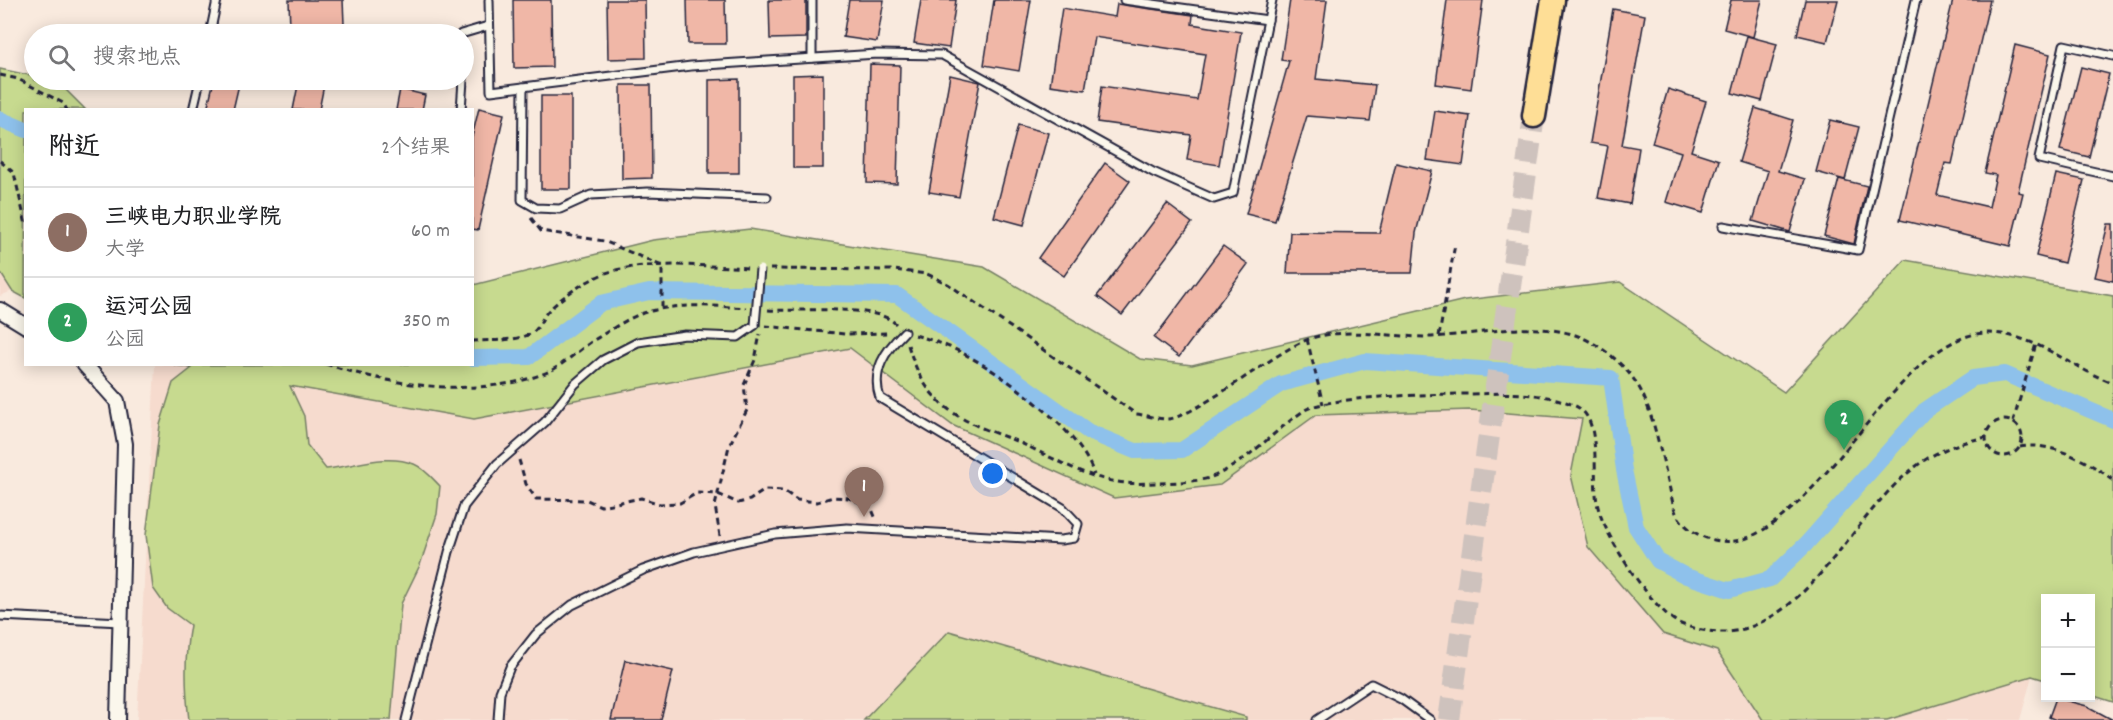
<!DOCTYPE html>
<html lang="zh">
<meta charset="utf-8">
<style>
body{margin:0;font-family:Dekko,"LXGW WenKai TC",sans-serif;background:#f6f6f6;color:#202124}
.controls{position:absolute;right:18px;bottom:18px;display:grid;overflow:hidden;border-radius:0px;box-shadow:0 3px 15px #0003}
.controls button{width:54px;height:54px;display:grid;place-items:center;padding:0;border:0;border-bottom:2px solid #e0e0e0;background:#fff;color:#202124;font:30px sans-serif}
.you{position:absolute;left:993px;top:474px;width:21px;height:21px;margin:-15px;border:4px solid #fff;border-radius:50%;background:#1a73e8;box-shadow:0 0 0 9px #1a73e833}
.badge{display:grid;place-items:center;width:39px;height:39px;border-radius:50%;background:#d1495b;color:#fff;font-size:20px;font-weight:700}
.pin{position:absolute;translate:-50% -50px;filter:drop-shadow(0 2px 3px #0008)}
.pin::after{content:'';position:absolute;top:32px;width:21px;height:18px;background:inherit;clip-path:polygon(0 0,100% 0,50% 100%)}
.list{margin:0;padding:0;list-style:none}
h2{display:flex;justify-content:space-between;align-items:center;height:78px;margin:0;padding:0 24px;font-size:26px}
h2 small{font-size:20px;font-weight:400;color:#757577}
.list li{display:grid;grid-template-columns:39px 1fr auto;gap:18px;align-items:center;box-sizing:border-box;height:90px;padding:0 24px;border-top:2px solid #e0e0e0}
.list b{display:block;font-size:22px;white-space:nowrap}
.list p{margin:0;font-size:20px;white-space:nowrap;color:#757577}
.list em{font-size:20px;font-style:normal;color:#757577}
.icon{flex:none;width:33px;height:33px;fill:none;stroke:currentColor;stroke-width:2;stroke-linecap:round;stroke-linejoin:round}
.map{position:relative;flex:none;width:2113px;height:720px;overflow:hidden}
.search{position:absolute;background:#fff;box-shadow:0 3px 15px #0003;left:24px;top:24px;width:450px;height:66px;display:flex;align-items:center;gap:15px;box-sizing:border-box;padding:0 21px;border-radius:33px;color:#757577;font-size:22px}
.panel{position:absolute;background:#fff;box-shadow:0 3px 15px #0003;left:24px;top:108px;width:450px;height:258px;border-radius:0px}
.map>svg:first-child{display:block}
</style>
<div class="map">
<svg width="2113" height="720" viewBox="0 0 2113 720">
<rect width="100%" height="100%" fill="#f9eade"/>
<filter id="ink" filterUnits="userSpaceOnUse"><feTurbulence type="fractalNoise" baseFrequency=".0167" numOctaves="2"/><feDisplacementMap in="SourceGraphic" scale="12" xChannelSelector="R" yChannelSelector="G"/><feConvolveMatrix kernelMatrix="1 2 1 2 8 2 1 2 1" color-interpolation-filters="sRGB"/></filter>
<g filter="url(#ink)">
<g fill="#f6dbce">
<polygon points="0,272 12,291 0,296"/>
<polygon points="850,348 952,425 1220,485 1316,415 1470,410 1582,419 1571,475 1663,634 1717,651 1763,720 137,720 155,365 174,365 474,419"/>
<polygon points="2032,676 2020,720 1887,720"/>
</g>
<g fill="#c7da8f" stroke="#747e65" stroke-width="1.5">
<polygon points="0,69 34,76 34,80 56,80 85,109 26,110 25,298 12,291 0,272"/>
<path d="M750,229l234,38 156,92 52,6 273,-65 155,-18 164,110 121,-132 208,36v406l-22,-7 -1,-97h-44l-1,82 -13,-4 -145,44h-124l-46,-69 -54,-17 -75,-87 -17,-72 11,-56 -112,-9 -154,5 -96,70 -106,13 -162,-73 -102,-77 -376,71 -184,-33 14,30 3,29 19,24c29,-3 60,-16 88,-5 10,4 19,15 26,22l-3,28 -17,51 -19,39 -10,116h-202c-4,-33 -5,-62 1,-95l-23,-17 -14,-20 -7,-53 14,-110 13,-42 19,-15 -18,-3 298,-1 1,-79 180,-45z"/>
<polygon points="949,631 1246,717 1246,720 864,720"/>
</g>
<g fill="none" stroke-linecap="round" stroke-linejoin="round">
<g stroke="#8ec1eb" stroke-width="16">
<polyline points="0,119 26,130"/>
<polyline points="472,358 529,357 601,303 649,292 897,295 1089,432 1135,451 1182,450 1281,384 1365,361 1611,378 1624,470 1636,527 1658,561 1686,576 1729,590 1770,579 1806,544 1924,411 1973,378 2005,374 2113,420"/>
</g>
</g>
<g fill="#f0b7a7" stroke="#22223b" stroke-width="1.5">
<polygon points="289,0 343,0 344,24 290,27"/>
<polygon points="513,0 551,0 552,67 514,68"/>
<polygon points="607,0 645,0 646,58 608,59"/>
<polygon points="687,0 725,0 726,44 688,44"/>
<polygon points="769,0 806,0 806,38 770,39"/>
<polygon points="849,0 884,0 877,42 843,37"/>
<polygon points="921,0 956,0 949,48 914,43"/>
<polygon points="994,0 1031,0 1019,71 984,65"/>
<polygon points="1290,0 1327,0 1316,79 1375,85 1370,121 1307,116 1275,221 1246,214 1289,61 1281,60"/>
<polygon points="1447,0 1483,0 1471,89 1436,84"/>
<polygon points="1731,0 1762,0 1753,37 1724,29"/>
<polygon points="1805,0 1838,0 1827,42 1797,35"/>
<polygon points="1953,0 1990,0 1952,164 1945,163 1937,195 1989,207 1996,175 1985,173 2015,45 2050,54 2018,192 2023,193 2010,246 1900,220"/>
<polygon points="1117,4 1193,15 1192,24 1241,32 1219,165 1187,160 1191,135 1097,122 1102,86 1197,100 1205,54 1094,37 1085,90 1050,85 1062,8 1115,17"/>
<polygon points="1613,9 1645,15 1622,145 1639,148 1630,204 1598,198 1608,146 1590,143"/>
<polygon points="1747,36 1777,44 1762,101 1732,93"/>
<polygon points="870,64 900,65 897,184 867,183"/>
<polygon points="2081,67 2109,74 2089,157 2060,150"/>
<polygon points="823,74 823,168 793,168 793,75"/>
<polygon points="950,75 980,82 959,197 929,192"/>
<polygon points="739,79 739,173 709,173 709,80"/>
<polygon points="214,80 240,80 233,110 207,110"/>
<polygon points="299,80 325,80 319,110 293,110"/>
<polygon points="621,85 651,85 652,178 622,179"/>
<polygon points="400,89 425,95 422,110 396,110"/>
<polygon points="1668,89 1706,101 1691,151 1719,160 1703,213 1666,202 1681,152 1652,143"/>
<rect x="541" y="96" width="30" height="93"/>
<polygon points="479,108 504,114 478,230 472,229 472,137"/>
<polygon points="1755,108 1793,120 1778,171 1805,179 1790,232 1753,221 1768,171 1739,162"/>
<polygon points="1435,111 1470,116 1463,165 1427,160"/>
<polygon points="1830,120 1859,127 1845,180 1816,172"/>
<polygon points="1018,125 1048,133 1024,225 994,217"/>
<polygon points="1105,163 1130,181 1064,276 1038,258"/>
<polygon points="1396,163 1432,171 1416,233 1412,273 1287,273 1290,232 1379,233"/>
<polygon points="2056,174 2084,180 2064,263 2036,256"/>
<polygon points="1839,179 1867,186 1854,244 1824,236"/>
<polygon points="1167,204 1192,223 1122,315 1097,296"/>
<polygon points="2108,224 2113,224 2113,281 2095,277"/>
<polygon points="1223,246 1248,264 1179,357 1154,338"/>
<polygon points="625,660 673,671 661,720 611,720"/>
<polygon points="2056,698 2087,706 2113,720 2056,720 2049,717"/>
</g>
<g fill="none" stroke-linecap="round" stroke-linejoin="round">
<polyline stroke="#cec2bd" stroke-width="22" stroke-dasharray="22 11" stroke-linecap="butt" points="1449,720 1534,116"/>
<defs>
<g id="lane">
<polyline points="489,0 491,91 691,66 877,54 942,55 1153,172 1214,199 1233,193 1272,0"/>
<polyline points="1124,0 1268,20"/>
<polyline points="211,32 225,34"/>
<polyline points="210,34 217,0"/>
<polyline points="461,34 488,26"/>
<polyline points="2113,56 2064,45 2039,159 2113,176"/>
<polyline points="812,58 812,0"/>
<polyline points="464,69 464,74"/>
<polyline points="523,87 522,200 536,208 560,209 591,195 648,192 767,197"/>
<polyline points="193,110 200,80"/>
<polyline points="461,110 463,80"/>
<polyline points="1723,226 1858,250 1916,0"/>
<polyline points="0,616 121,622"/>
<polyline points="406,720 449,552 464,506 497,464 545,422 575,384 603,360 638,342 685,335 738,337 755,325"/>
<path d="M498,720l2,-28 10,-25 26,-33 36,-29 71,-35 51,-18 81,-18 72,-6 214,12 13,-2 4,-14 -15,-16 -183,-110c-9,-27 5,-47 24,-66"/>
<polyline points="1317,720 1371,684 1401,699 1430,720"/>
</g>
<g id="street">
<polyline points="0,310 26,326"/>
<polyline points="84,364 117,401 125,444 118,720"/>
</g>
<polyline id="primary" points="1534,116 1553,0"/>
</defs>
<use href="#lane" stroke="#22223b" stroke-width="11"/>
<use href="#street" stroke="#22223b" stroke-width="18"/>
<use href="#primary" stroke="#22223b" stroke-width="27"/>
<g stroke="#22223b" stroke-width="3" stroke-dasharray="6 4.5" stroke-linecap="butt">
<polyline points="0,75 18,79 63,103 67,110"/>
<polyline points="0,161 14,173 26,225"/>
<polyline points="531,218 541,231 604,241 662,266 662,309"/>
<path d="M770,269l124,1 33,4 21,10 188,130c10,1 21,5 31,5 25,0 106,-65 137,-78 33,-15 86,-4 122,-4 48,-1 99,-16 146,-3 24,7 49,27 63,47 16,21 27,77 34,104 2,9 4,22 8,30 14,23 46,32 70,23 85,-33 157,-207 242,-205 47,1 82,35 124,50"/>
<path d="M768,310c30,2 108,-7 128,14"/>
<polyline points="765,326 845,334 887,333"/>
<path d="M915,335c17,5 35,11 51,20 40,21 116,77 128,120"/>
<polyline points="1439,336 1455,244"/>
<polyline points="1307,339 1323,404"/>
<path d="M472,341c20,-1 42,1 60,-8 7,-4 10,-16 16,-22 15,-15 33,-27 53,-36 31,-15 112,-9 148,-7"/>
<path d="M908,345c6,20 14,39 29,54 22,23 51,31 79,42 35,15 71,39 110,42 11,1 23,0 34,0 15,-1 35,-1 49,-5 36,-13 64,-47 96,-68 23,-14 133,-16 165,-16 32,-1 80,-3 109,14 24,15 12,73 19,99 6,28 56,106 83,117 14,6 39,10 54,7 83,-16 123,-130 193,-173 19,-11 38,-17 59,-21"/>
<path d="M326,364c66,22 158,36 224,7 13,-6 30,-22 44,-31 17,-10 37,-25 57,-29 30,-8 65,-5 95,-3"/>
<circle cx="2004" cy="438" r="18"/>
<polyline points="2013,422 2036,344"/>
<path d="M2020,447c30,-6 69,14 93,33"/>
<polyline points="519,460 526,484 536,499 587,500 601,506 641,498 660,504 680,503 697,493 718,494 738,503 750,500 765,490 784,491 797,500 817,502 833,497 849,498 871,507 876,519"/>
<polyline points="720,536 715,506 729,446 747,410 744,385 755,360 760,334"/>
</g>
<use href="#lane" stroke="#fbf7ec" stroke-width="7"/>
<use href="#street" stroke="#fbf7ec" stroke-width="14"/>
<use href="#primary" stroke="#fede96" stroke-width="22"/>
<defs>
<polyline id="lane-bridge" points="755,325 760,269"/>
</defs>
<use href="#lane-bridge" stroke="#22223b" stroke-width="11" stroke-linecap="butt"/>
<use href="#lane-bridge" stroke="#fbf7ec" stroke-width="7"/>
</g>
</g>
</svg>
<div class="controls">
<button>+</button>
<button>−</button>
</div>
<div class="you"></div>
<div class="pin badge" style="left:864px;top:517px;background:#8d6e63">1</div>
<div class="pin badge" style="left:1844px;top:450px;background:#2e9e5b">2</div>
<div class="search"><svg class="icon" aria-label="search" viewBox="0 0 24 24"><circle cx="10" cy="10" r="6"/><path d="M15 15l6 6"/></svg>搜索地点</div>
<section class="panel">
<h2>附近<small>2个结果</small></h2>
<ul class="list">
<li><span class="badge" style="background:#8d6e63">1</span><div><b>三峡电力职业学院</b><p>大学</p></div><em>60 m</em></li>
<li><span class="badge" style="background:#2e9e5b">2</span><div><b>运河公园</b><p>公园</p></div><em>350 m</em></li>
</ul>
</section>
</div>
